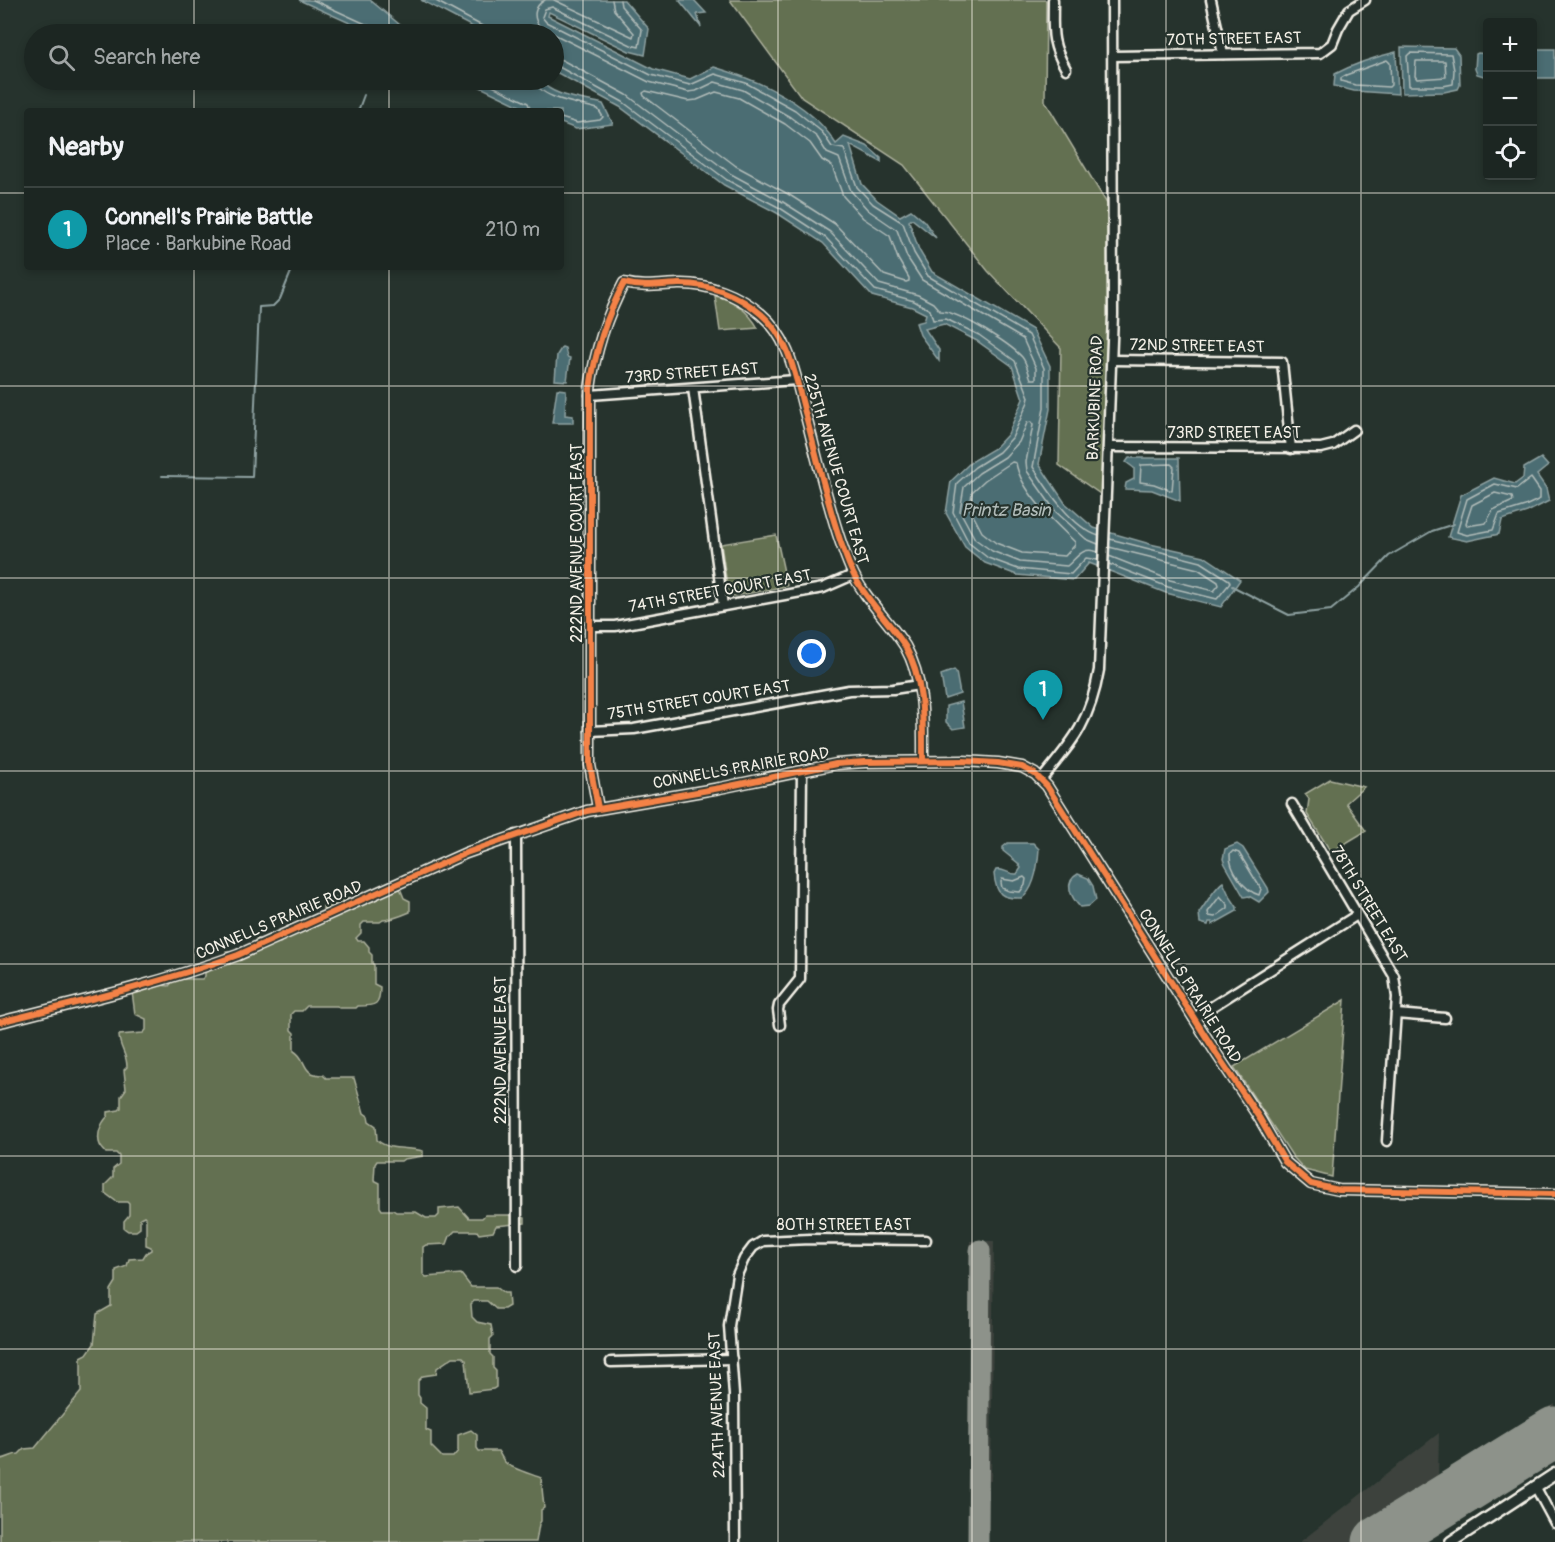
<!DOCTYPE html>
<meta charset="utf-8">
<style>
body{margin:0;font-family:Pangolin,sans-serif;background:#29322f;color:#f1f3f6}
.controls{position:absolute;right:18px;top:18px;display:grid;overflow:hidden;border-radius:6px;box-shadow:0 3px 9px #0003}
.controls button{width:54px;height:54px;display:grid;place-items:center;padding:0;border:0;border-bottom:2px solid #3a4340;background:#1c2622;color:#f1f3f6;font:30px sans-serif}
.you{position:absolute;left:812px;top:654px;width:21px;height:21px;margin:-15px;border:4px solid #fff;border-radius:50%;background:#1a73e8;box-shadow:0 0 0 9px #1a73e833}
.badge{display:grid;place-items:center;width:39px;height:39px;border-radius:50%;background:#ff9aa2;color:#fff;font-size:20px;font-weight:700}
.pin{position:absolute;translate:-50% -50px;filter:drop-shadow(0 2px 3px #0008)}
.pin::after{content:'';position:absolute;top:32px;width:21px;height:18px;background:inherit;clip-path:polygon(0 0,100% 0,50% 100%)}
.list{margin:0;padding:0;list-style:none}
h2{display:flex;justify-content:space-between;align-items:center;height:78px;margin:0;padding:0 24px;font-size:26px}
h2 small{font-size:20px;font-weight:400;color:#a0a5a5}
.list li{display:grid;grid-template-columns:39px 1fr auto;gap:18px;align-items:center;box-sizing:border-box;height:84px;padding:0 24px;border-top:2px solid #3a4340}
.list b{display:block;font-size:22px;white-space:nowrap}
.list p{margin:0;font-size:20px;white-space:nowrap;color:#a0a5a5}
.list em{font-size:20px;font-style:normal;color:#a0a5a5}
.icon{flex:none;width:33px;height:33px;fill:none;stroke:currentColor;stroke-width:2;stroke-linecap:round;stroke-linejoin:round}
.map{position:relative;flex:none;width:1555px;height:1542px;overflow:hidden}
.search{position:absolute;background:#1c2622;box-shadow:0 3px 9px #0003;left:24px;top:24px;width:540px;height:66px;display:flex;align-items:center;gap:15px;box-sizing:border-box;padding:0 21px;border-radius:33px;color:#a0a5a5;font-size:22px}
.panel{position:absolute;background:#1c2622;box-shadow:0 3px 9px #0003;left:24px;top:108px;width:540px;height:162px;border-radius:6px}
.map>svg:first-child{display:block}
</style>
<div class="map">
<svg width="1555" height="1542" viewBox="0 0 1555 1542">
<rect width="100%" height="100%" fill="#26332d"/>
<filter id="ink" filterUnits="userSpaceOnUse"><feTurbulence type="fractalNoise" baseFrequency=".0167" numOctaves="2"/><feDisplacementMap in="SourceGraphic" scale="12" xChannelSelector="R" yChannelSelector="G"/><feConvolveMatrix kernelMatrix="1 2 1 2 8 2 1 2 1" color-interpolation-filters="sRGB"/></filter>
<g filter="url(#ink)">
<g fill="#3c433d">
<polygon points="970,1241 994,1241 991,1481 981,1481 981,1542 968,1542"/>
<polygon points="1555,1404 1555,1436 1385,1542 1300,1542 1439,1433 1438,1480"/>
</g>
<g fill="#637051" stroke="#acb09c" stroke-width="1.5">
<polygon points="730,0 1046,0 1045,101 1109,207 1106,498 1059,465 1061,348 988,271 904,165 802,98"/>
<path d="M715,296c18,3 34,16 43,32l-38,3z"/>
<polygon points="776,535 787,586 734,596 728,591 721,544"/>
<polygon points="1330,779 1364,787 1346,803 1366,831 1331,852 1307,814 1309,799 1305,794"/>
<path d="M392,888h8l4,10 6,3v11c-7,3 -20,8 -27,8l-3,2h-16l-3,3v8l-5,5 2,3h6l5,6v5l3,3v8l2,2v19l6,3c0,18 -4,19 -22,19l-2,2h-17l-2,-2h-30l-5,5h-8l-3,3v16l3,3v18c14,8 6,24 29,24l3,3h28l10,35 4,3 1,5 7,5 1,14c13,12 30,6 46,11v5l-19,3 -3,2h-24l-2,3 -1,16 6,3v24l2,3h11l3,2h20l10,6h10l3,-3v-6l20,-2 10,11h13l3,-3h30l10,3v5l-29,3 -3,6 -14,2 -2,-3h-22l-5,5 -3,8 -21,1 -3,2v27l3,3 35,-3 10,13h25l8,6h4l1,13 -5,3h-8l-9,-8h-13l-3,3 1,13 5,5 14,3 2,11 -3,3v15l3,3v11l3,3v16l-3,2 -24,3 -3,-32 -3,-3h-10l-16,11 -1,6 -13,2 -5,5v14l2,3v5l6,5v22l5,2v14l11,11h11l5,-6v-16l13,-5 6,5v13l2,3h19c3,4 5,10 8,12 4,5 28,12 35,15l3,30 -3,2v11l-2,3 -3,18h-536v-83c8,0 11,-5 19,-5l5,-5 11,-1 46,-56v-35l6,-3 7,-10 3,-30 14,-8v-16l5,-8v-12l11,-4 2,-7 14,-1 3,-5 5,-3v-3l-5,-2v-27l-2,-2 -4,2v10l-4,3h-8l-4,-3v-7l5,-6v-11l-2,-2h-10l-12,-9v-8l8,-8v-8l6,-5v-8l-3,-3h-10c-2,-3 -5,-5 -6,-8 -4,-10 1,-22 8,-29v-4l11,-2 2,-2v-12l5,-7 -2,-19 3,-3c0,-14 -8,-19 -8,-32l24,-2 3,-3v-11l-11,-5 -3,-22 19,-8 18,2 6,-7h27l3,-3v-5l13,-6 8,-13h22l8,-13h11l13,4 8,-7v-8l3,-3h8l24,-8v-11l11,-8 40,3z"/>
<polygon points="1345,1000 1332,1177 1305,1170 1293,1157 1234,1067"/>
</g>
<g fill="#4c6d73" stroke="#8fa2a2" stroke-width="1.5">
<polygon points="299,0 370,0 411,34 374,34"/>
<path d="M421,0h203l25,29 -4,26 -16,-4 -80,-39 -1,4 105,53 37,10 24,-12c44,13 97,36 122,77l8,-7 23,9 14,12v4l-31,-17 12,39 15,16 23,16 11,-6 13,11 12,17 -24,-19 -3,2 10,29 13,22 101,58 17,36v43l-11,55 26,39 29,25 56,16 54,12 36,24 -19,27 -55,-14 -77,-30 -15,17 -57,-5 -32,-12 -20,-16 -19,-34 5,-32 20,-19 24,-14 13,-14 15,-35 -11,-33 -35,-25 -33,-17 -19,5 14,21v11l-19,-26 -4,-12 8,-2 2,-7 -14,-7 -40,-11 -49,-53 -46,-30 -53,-28 -104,-78 -66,-36v-37h-68z"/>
<polygon points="679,0 694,0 706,13 697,14 701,27"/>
<polygon points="1401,47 1454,48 1459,55 1460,85 1458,89 1444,92 1402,93"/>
<rect x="1533" y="49" width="22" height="29"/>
<path d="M1396,52l2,42 -44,-3 -20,-5 1,-12c19,-10 40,-17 61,-22z"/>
<polygon points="1478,53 1487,54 1487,77 1477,74 1475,69 1476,54"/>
<path d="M466,80h74c12,17 44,19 63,24l10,20 -37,5 -15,-6v-12h-31z"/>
<polygon points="562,347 565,348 567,357 570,358 567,381 555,380 557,355"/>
<polygon points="557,389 566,390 565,415 573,416 573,423 552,423"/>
<polygon points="1129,458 1179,458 1180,501 1152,490 1125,489 1126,483 1134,479 1134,468 1126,462"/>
<polygon points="1541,458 1548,466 1537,475 1546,488 1549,501 1527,512 1502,520 1499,534 1467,541 1448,537 1461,495 1494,478 1515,484 1523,478 1524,468"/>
<polygon points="954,670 956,672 960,694 945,699 941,675"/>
<polygon points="961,702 965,727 953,729 946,722 946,706"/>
<path d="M1008,843h25l6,6c-1,15 -4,40 -17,49 -21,1 -26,-4 -28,-24l2,-4c8,-2 13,5 21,4l4,-6 -3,-5 -15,-12v-4z"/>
<polygon points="1237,844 1243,848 1268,888 1269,892 1259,902 1249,896 1244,897 1225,864 1223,859 1225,849"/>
<path d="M1078,874l10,4 5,8 3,14 -7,6 -9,1c-9,-10 -17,-25 -2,-33z"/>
<path d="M1223,882l6,13 8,12v4l-25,14v-3h-3l-1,3 -8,-2 -1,-10c6,-8 17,-27 24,-31z"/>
</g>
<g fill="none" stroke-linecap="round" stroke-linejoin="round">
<g stroke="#b1bcb9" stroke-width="1.5">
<polyline points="313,0 370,26 374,30 374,34"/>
<polyline points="434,0 484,27 487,34"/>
<path d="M545,0c-11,6 -13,17 -5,27l109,55 39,10 8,-1 19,-9 28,8 47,27 27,20 10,16 12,5 12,33 17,19 29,20 10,27 15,23 101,59 13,29v11h-5c-3,-7 -4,-16 -9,-22 -13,-14 -64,-46 -82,-46l-7,-8 -15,-8 -39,-11 -49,-52 -47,-30 -52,-28 -104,-79 -65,-35 -8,-2"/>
<polyline points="554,0 633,37 634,33 614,10 612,0"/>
<path d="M620,0l1,6 21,24 -3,17 -8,-2 -79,-38 -7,2 -3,8 4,5 105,53 39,10 25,-11 31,9 49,27 27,22 10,15 12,2 13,38 16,17 30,19 11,30 14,23 101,59 15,33v40l-11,59c14,22 39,61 66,69"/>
<polygon points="1410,53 1451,54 1454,70 1453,84 1443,86 1409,86 1407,56"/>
<polygon points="1387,60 1390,63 1391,85 1389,87 1355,85 1341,81 1341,78 1346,75"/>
<polygon points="1416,61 1445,61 1446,77 1417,79 1415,76"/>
<polyline points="554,66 559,67 623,102 727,180 780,208 826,238 875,290 914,301 930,310 933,320 946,319 979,335 1015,361 1029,397 1028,402 1012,438 999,452 975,467 957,483 953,512 969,543 988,558 1018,569 1071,574 1086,558 1098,560"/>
<polyline points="480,80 528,103 531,111"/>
<path d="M535,80c3,19 47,24 63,29l5,8 -3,3 -23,3 -16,-5"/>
<polygon points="646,91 688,101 697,100 716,92 739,98 785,124 810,143 822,160 832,166 843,196 863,218 890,236 898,259 909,278 909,281 906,282 884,275 835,224 788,194 736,166 644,96 643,93"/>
<path d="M1012,462l4,1c5,29 39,60 59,79v3l-10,11 -43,-3 -26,-10 -14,-11 -12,-23 2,-17 13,-12z"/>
<polygon points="1171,464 1174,467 1172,491 1154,484 1140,482 1141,465"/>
<polygon points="1531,478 1540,491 1540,499 1525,506 1499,514 1493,530 1467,535 1457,532 1467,499 1495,484 1517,489"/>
<polygon points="1495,493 1512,497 1513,501 1493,510 1486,523 1467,526 1466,523 1472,505"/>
<path d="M1098,552c-16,-6 -20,5 -31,14l-47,-4 -28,-11 -17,-12 -15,-28 4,-24 15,-14 26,-16 14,-15 8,-19 4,-1 2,3 -7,37 1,9 29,41 30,27 12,5"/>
<polyline points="1109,556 1170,580 1214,591 1219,585 1218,582 1198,569 1109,547"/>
<polyline points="1109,564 1168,587 1217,599 1230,583 1229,580 1201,562 1110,539"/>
<path d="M1233,851l6,2 22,36 -2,6c-14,-4 -30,-25 -29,-41z"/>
<polygon points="1024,877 1026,879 1025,885 1020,892 1009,891 1002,888 1001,882 1002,879 1014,881"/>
<polygon points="1220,896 1228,905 1228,908 1215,917 1209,916 1208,912"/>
</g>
<g stroke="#8fa2a2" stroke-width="2">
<polyline points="358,111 364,95"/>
<polyline points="162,476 252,477 259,307 273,306 280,299 293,267"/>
<polyline points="1232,586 1289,615 1331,610 1359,587 1389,556 1432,531 1454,524"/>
</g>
<polyline stroke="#8d928a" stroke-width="21" points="978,1542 980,1250"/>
<polyline stroke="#8d928a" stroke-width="51" points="1378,1542 1555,1432"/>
<defs>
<g id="minor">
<path d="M1053,0c0,30 -3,42 13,69"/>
<polyline points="1211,0 1223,54"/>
<polyline points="1113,56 1320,53 1332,44 1338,29 1349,10 1365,0"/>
<polyline points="1112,360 1282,362 1291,449"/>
<polyline points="693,388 723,606"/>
<polyline points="590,395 796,380"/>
<polyline points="1109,447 1321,448 1333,445 1354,430"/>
<polyline points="590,626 615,626 823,588 853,575"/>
<polyline points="590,731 634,729 849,690 893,689 919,685"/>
<path d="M1041,780c33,-40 49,-58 58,-110l14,-355 -1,-315"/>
<polyline points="1292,804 1394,976 1397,997 1387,1141"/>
<path d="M598,808l-8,-43v-376c5,-38 16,-72 34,-106 18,5 35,2 54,1 30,-1 61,11 83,30 30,25 35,67 45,102 11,42 21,86 35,127 6,17 12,34 23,49 13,19 29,35 41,54 20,36 18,76 18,115"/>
<polyline points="516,835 517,1266"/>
<polyline points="1396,1014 1445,1018"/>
<polyline points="1194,1018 1357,915"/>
<path d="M0,1022c80,-20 161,-39 238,-67l228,-102 121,-42 133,-23 116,-24 29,-2 98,-1 35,2 24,4 13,7 12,12 171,270 42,63 25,43 26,22 28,6 216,4"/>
<polyline points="780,1025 778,1010 779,1005 800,979 802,771"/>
<polyline points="611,1362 732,1359"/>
<polyline points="1535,1486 1555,1523"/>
<polyline points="735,1542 734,1395 729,1326 737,1275 744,1259 753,1247 763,1241 810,1239 926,1240"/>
</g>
<polyline id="tertiary" points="1451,1542 1555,1474"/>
</defs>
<use href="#minor" stroke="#f4f1e8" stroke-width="13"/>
<use href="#tertiary" stroke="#f4f1e8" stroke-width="15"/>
<use href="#minor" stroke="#26332d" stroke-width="8"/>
<use href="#tertiary" stroke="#26332d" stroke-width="10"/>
<defs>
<g id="cycleway">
<path d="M598,808l-8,-43v-376c5,-38 16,-72 34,-106 18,5 35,2 54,1 30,-1 61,11 83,30 30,25 35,67 45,102 11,42 21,86 35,127 6,17 12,34 23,49 13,19 29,35 41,54 20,36 18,76 18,115"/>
<path d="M0,1022c80,-20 161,-39 238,-67l228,-102 121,-42 133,-23 116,-24 29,-2 98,-1 35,2 24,4 13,7 12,12 171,270 42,63 25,43 26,22 28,6 216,4"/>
</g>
</defs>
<use href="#cycleway" stroke="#26332d" stroke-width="10"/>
<use href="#cycleway" stroke="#f48246" stroke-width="6"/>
</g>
</g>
<path fill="none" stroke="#f4f1e8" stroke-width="1.5" stroke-opacity="0.55" d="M194,0v34M389,0v34M583,0v1542M778,0v1542M972,0v1542M1166,0v1542M1361,0v1542M194,80v31M389,80v31M0,193h27M561,193h994M194,267v1275M389,267v1275M0,386h1555M0,578h1555M0,771h1555M0,964h1555M0,1156h1555M0,1349h1555"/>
<g text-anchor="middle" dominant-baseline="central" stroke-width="4.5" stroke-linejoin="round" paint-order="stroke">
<g font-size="16" fill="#f4f1e8" stroke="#26332d">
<text transform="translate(1234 39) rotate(-1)">70TH STREET EAST</text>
<text transform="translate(1197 346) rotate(1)">72ND STREET EAST</text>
<text transform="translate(692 373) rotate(-4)">73RD STREET EAST</text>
<text transform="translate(1095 398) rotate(-88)">BARKUBINE ROAD</text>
<text x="1234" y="433">73RD STREET EAST</text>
<text transform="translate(836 469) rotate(74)">225TH AVENUE COURT EAST</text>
<text transform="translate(577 543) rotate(-90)">222ND AVENUE COURT EAST</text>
<text transform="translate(720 591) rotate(-10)">74TH STREET COURT EAST</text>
<text transform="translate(699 700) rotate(-9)">75TH STREET COURT EAST</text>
<text transform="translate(741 768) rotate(-10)">CONNELLS PRAIRIE ROAD</text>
<text transform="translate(1369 904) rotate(59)">78TH STREET EAST</text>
<text transform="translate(279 920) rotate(-23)">CONNELLS PRAIRIE ROAD</text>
<text transform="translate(1190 986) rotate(58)">CONNELLS PRAIRIE ROAD</text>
<text transform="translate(501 1050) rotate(-90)">222ND AVENUE EAST</text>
<text x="844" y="1225">80TH STREET EAST</text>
<text transform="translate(717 1405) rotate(-92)">224TH AVENUE EAST</text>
</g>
<g font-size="18" font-style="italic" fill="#b1bcb9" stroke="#26332d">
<text x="1006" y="510">Printz Basin</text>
</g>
</g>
</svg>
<div class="controls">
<button>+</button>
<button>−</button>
<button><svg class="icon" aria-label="locate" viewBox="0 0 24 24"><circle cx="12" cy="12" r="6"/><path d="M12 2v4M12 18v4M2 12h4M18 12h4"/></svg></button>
</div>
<div class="you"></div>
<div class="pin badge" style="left:1043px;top:720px;background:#0f9aa8">1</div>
<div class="search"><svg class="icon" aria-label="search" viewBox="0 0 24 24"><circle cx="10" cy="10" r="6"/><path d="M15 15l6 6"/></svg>Search here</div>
<section class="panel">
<h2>Nearby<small></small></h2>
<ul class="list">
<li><span class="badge" style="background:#0f9aa8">1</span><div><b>Connell's Prairie Battle</b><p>Place · Barkubine Road</p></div><em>210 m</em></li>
</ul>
</section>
</div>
